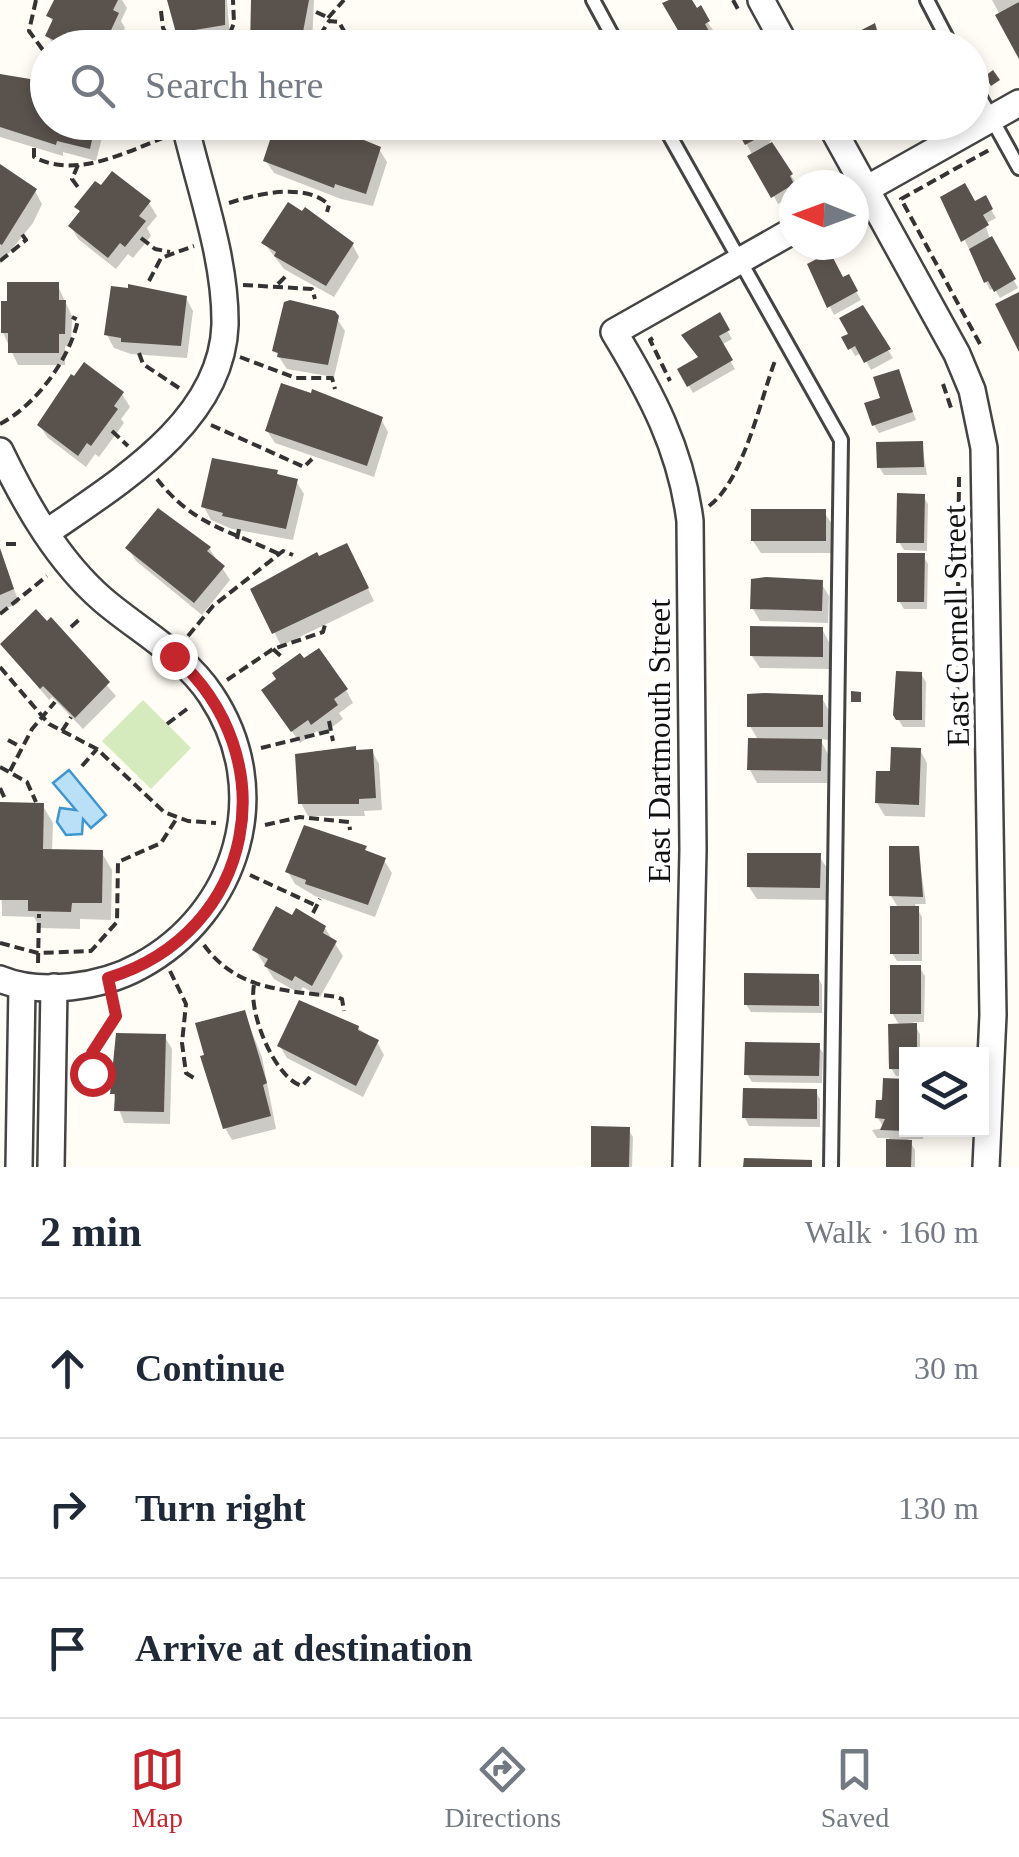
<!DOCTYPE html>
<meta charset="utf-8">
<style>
body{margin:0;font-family:"Times New Roman",serif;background:#f2f2f3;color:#1f2937}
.controls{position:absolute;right:30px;bottom:30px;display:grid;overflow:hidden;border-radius:0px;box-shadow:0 5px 15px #0003}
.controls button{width:90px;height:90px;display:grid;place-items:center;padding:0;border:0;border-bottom:2px solid #e0e1e3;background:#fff;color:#1f2937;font:50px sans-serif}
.compass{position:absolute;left:779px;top:170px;width:90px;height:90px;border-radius:50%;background:#fff;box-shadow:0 5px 15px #0003;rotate:271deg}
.stop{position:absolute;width:30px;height:30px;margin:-22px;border:8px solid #c4262e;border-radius:50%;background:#fff}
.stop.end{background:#c4262e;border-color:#fff;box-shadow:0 2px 10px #0008}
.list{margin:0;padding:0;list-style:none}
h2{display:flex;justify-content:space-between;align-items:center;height:130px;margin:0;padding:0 40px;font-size:42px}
h2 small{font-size:32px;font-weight:400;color:#747a83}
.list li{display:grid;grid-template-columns:65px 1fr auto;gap:30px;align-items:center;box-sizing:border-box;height:140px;padding:0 40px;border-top:2px solid #e0e1e3}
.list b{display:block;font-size:38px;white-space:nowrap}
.list em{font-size:32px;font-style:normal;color:#747a83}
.icon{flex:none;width:55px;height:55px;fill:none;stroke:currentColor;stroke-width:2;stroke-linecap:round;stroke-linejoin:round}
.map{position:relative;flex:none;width:1019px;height:1167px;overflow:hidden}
.search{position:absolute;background:#fff;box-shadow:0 5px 15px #0003;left:30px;right:30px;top:30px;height:110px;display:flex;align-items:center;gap:25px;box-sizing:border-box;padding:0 35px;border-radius:55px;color:#747a83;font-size:38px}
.sheet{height:550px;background:#fff}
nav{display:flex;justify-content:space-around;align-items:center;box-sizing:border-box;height:140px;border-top:2px solid #e0e1e3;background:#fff;font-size:28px;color:#747a83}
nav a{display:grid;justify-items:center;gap:5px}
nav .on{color:#c4262e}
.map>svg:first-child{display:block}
</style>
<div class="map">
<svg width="1019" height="1167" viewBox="0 0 1019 1167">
<rect width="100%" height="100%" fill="#fffdf5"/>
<polygon fill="#d5ebbd" points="143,700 191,748 151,789 102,741"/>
<polygon fill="#b9e0f7" stroke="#3f96cf" stroke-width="2.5" points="69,770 106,815 91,828 83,819 82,834 66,835 57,822 60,808 76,810 53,783"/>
<g fill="#0003">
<polygon points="56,0 122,0 127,8 121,21 125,28 116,48 55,48 48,36 54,24 49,16"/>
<polygon points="171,0 227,0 230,38 186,45"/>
<polygon points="254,0 314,0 312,45 253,48"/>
<polygon points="674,0 691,0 713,30 707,33 716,48 691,48 666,4"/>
<polygon points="992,0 1019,0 1019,54 1000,15"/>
<polygon points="0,77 48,122 106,122 96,161 63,152 63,156 0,137"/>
<polygon points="735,122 767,122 776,138 769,142 796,183 794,195 778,204"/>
<polygon points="897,122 929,122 909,134"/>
<polygon points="379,149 387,162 373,206 341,199 274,173 266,161"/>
<polygon points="0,167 35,191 42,204 33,223 0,264"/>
<polygon points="943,198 974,205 985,199 996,218 985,224 989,236 1018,288 1000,298 994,288 990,290"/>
<polygon points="149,203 157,216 147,228 151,236 133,258 128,254 116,269 78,239 71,226 81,214 77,207"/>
<polygon points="264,243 352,244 359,257 334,297 284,269"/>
<polygon points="810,265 842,280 848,277 861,300 834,315"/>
<polygon points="57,284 72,316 71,346 65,346 65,365 18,365 3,333"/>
<polygon points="186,298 193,311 187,358 131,354 114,348 107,335"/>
<polygon points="862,308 893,358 871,370 862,353 855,356 845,338 851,335"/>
<polygon points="334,314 345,331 334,377 287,369 275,351"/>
<polygon points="719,316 732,339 721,345 735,369 693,393 680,370 700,359"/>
<polygon points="898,372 916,420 879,433 874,425"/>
<polygon points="122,394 130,407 121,419 124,423 99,457 95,454 86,467 48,438 40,426"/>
<polygon points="312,396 381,419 388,432 374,477 275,443 267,431"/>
<polygon points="922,444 927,475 884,475 879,467"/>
<polygon points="296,481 304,494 293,540 232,529 211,520 204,507"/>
<polygon points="923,496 928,504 927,551 904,550 899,542"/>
<polygon points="824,512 832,524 832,553 761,553 753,541"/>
<polygon points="128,548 209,548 230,580 202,615 136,561"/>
<polygon points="0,550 19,603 0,611"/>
<polygon points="923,556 928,564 927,609 904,609 899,601"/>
<polygon points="353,558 374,601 281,646 254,590"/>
<polygon points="821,583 829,596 828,623 760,621 753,609"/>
<polygon points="51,621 116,696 83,729 52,697 49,700 3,644"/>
<polygon points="822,629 829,642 829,669 760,668 752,656"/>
<polygon points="921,674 926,682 925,727 903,727 898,719"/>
<polygon points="346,690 353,703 339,713 343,719 320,736 317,731 300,743 272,703"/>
<polygon points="822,698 829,711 829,740 820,739 828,754 827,783 757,783 750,770 758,740 750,726"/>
<polygon points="920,750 927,763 925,817 885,816 877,803 892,773"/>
<polygon points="315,751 372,751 379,764 382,810 364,811 365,816 308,816 301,803"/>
<polygon points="0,805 43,806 53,823 52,852 102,853 112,870 111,920 80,919 80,929 40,928 34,917 2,916"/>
<polygon points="918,849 926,904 915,904 922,917 922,961 897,961 892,953 899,909 891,896"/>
<polygon points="819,856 827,868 826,900 757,899 749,887"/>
<polygon points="384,860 392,873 375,917 315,896 295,884 288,872"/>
<polygon points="325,928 343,956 320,997 303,987 299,993 274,979 255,950"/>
<polygon points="920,968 925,976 924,1022 913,1022 920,1034 920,1054 906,1054 906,1076 896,1076 891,1068 900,1026 892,1013"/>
<polygon points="818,977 822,985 822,1013 751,1012 746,1004"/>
<polygon points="244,1013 262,1057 276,1129 232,1140 225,1128"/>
<polygon points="358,1028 377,1042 384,1055 363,1097 287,1058 280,1046"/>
<polygon points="165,1037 172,1049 170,1124 124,1123 113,1093"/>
<polygon points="818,1045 823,1053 822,1083 752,1082 747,1074"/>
<polygon points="885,1080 906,1081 906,1130 924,1130 923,1139 908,1139 915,1150 915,1167 888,1167 889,1138 877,1138 872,1130 884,1128 878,1118"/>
<polygon points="815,1091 820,1099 820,1127 749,1126 745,1118"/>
<polygon points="628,1129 633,1137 632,1167 593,1167"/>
</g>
<g fill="#5a524d">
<polygon points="54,0 118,0 113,10 119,13 105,43 98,40 94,48 70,48 45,36 53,19 46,16"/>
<polygon points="167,0 225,0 225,25 176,33"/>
<polygon points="251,0 309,0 300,48 250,48"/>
<polygon points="669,0 692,0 697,8 701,5 710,21 705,24 709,31 686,44 662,3"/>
<polygon points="1019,2 1019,59 995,15"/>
<polygon points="875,23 882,48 852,48 846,38"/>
<polygon points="362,31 364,38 382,31 388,48 332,48 331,43"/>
<polygon points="993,70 1000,80 991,86 985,76"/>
<polygon points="0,74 48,82 48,122 96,122 90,149 57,141 56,145 0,127"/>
<polygon points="276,122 320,122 381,147 366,194 335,184 334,188 263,161"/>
<polygon points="732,122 770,122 774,129 745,145"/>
<polygon points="772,142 793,174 790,176 794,184 771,198 747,156"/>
<polygon points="0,164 37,189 2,245 0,244"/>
<polygon points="112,171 151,201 139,216 146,221 125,247 120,243 108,258 68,226 80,211 74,207 95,181 101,185"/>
<polygon points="965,183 975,201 986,195 993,209 983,215 989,225 961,242 940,197"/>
<polygon points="288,202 302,211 305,207 354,243 326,286 274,256 276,252 261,243"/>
<polygon points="992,236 1016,279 994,292 988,281 984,283 969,249"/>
<polygon points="830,252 843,277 849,274 858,291 827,308 807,264"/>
<polygon points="7,282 59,282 59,300 66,300 65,334 59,334 59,353 8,353 8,333 1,333 1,301 7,301"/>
<polygon points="128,284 187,296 181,346 121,342 121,338 104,335 111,286 128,288"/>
<polygon points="1019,292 1019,352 995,304"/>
<polygon points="290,300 335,311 339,316 328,365 277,357 278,353 272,351 284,302"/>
<polygon points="863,305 891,349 864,363 855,346 848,350 841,337 848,334 839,318"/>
<polygon points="720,312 730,330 719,336 733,360 687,387 677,369 698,357 681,335"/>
<polygon points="84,362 124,392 114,406 118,409 91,446 87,443 78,456 37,425 71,374 74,376"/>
<polygon points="899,369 913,412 872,426 864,403 880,398 873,377"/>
<polygon points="281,383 311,393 312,389 383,417 367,466 265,431"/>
<polygon points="923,441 924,467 877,468 876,442"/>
<polygon points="212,458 278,470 277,474 298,479 286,529 222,516 223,513 201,507"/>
<polygon points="897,493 925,494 924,543 896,543"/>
<polygon points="158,508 211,547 207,551 225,566 194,603 125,548"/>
<rect x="751" y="509" width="75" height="32"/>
<polygon points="347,543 369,588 272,634 250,589 317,552 319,556"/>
<polygon points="0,548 14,589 0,595"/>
<polygon points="897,553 925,553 924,602 897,602"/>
<polygon points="766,577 823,580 822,611 750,609 751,579"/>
<polygon points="36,609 47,621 51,617 110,682 75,718 43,686 40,689 0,644"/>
<polygon points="750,626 823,627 823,657 750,656"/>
<polygon points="319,648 348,689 334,699 338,705 311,725 308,720 291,732 261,690 276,679 272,673 300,653 304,658"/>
<polygon points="896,671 922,672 922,720 896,720 893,715"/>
<polygon points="851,691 861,692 861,702 851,702"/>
<polygon points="765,693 823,695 823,727 747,727 747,694"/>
<polygon points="748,738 822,739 821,771 747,770"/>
<polygon points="356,746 356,750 373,749 376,798 359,799 359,804 298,804 295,754"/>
<polygon points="891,747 921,748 919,805 875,803 876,771 890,771"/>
<polygon points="0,802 44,803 43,849 103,850 102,903 72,903 71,912 28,911 28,900 0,900"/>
<polygon points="304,825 367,846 365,850 386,858 368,905 305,884 306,880 285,872"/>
<polygon points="889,846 919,846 923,897 889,896"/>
<polygon points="747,853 821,853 820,888 747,887"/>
<polygon points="276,906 292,915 296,908 326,926 323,933 337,941 312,986 295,976 292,981 264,966 268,959 252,950"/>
<rect x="890" y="906" width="29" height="48"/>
<rect x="890" y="965" width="31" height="49"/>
<polygon points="744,973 819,974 819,1006 744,1005"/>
<polygon points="299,1000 359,1026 358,1030 379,1040 356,1086 277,1046"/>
<polygon points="245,1010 267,1083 263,1085 271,1116 223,1129 200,1056 204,1055 195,1023"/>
<polygon points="917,1023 917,1054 906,1054 906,1069 889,1069 888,1024"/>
<polygon points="116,1033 166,1034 164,1112 114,1111 115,1094 110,1094"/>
<polygon points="745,1042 820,1043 819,1076 744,1075"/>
<polygon points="883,1078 906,1079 906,1131 880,1130 885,1119 875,1118 876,1100 882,1100"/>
<polygon points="743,1088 817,1089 817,1119 742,1118"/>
<polygon points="591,1126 630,1127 629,1167 591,1167"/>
<polygon points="886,1139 912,1140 911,1167 886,1167"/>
<polygon points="744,1158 812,1160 812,1167 743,1167"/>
</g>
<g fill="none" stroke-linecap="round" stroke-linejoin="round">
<defs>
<g id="service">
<polyline points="593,0 619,48"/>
<polyline points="927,0 952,48"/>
<polyline points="972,83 1019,168"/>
<polyline points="662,122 841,440 831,1167"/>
</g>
<g id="minor">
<polyline points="761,0 787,48"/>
<polyline points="829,122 957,354 972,390 984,448 993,1015 986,1167"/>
<polyline points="854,196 1019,103"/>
<path d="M0,451c26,54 58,110 103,149 35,30 82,55 108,95 64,96 27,218 -71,271 -38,21 -99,30 -140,13"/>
<path d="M46,533c70,-49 176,-111 179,-208 1,-65 -24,-133 -39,-196"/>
<polyline points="19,1167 22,986"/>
<polyline points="51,1167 54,987"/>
<path d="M686,1167l7,-317 -3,-329c-9,-72 -39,-128 -76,-189l180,-102"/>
</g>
</defs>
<use href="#service" stroke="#444" stroke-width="18"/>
<use href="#minor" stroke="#444" stroke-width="30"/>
<g stroke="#333" stroke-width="4" stroke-dasharray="10 5" stroke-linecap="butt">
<polyline points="36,0 29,31 48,57"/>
<polyline points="733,0 740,13"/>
<polyline points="161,11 163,28 174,48"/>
<polyline points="316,12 327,17"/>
<polyline points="328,18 344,0"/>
<polyline points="117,32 127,48"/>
<polyline points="224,48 234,23 233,0"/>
<polyline points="312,48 329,21 339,22 344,31"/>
<polyline points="801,122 807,133"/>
<path d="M34,148v9c41,22 90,-4 129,-19"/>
<polyline points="78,165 72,179 80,190"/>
<path d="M229,203c27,-9 77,-21 100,2l-2,7"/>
<polyline points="784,207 794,202"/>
<polyline points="141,238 155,249 170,252"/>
<polyline points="806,252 819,245"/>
<polyline points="0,261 26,240 21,233"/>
<polyline points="149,281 161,258 194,246"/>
<polyline points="278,284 287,275"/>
<polyline points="243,285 312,289 315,299"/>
<polyline points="653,338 650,340 670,381"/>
<polyline points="980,344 901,199 989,150"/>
<polyline points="139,353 143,364 179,388"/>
<polyline points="240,357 296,378 332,378 335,389"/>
<polyline points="943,384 951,408"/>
<path d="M0,424c35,-18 70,-65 78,-104l-6,-3"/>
<polyline points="211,425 304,467 312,459"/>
<polyline points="112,431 128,446"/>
<path d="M157,479c37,47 72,51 122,75"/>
<path d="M709,506c35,-26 51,-106 67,-148"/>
<polyline points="237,539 239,529"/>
<polyline points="6,544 17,544"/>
<polyline points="0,614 47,576"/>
<polyline points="71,627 80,619"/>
<polyline points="188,636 213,606 283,551 293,555"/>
<polyline points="273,649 282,657"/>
<polyline points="0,667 49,724 97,749 164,812 188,821 216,823"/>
<polyline points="227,680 273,649 323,632 326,621"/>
<polyline points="329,721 333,741"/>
<polyline points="167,724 191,706"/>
<polyline points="957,727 959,477"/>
<polyline points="62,731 71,717"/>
<polyline points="8,740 21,747"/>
<polyline points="261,748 330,731"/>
<polyline points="82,766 97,749"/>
<polyline points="0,767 27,782 36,802"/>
<polyline points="10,771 32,729 55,702"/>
<polyline points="0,788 6,801"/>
<polyline points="265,825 300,817 349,822 350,830"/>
<polyline points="250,875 317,906"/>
<polyline points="313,913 320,899"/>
<polyline points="0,943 38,953 91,951 117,922 118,862 161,843 177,818"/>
<path d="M204,945c33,46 82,45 133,52l5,2 2,12"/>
<polyline points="38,963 39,914"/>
<polyline points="170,971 186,1004 182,1043 186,1073 197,1080"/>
<path d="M254,985c-6,28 21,93 48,101l8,-9"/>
<polyline points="102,1073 92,1073 89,1060 113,1024 114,1001"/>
</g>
<use href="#service" stroke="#fff" stroke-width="12"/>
<use href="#minor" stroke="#fff" stroke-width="25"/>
</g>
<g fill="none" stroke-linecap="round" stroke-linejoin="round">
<path stroke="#c4262e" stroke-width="12" d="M92,1073v-20l24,-37 -8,-38c148,-45 180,-222 66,-322"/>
</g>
<g text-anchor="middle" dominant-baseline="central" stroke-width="10" stroke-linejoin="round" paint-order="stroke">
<g font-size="32" fill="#111" stroke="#fff">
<text transform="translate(956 626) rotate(-91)">East Cornell Street</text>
<text transform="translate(659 741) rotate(-90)">East Dartmouth Street</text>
</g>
</g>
</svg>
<div class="controls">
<button><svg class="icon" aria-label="layers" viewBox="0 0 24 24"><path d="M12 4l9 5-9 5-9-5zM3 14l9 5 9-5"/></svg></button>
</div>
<svg class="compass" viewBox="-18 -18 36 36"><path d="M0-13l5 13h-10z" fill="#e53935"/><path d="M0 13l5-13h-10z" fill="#747a83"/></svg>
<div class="stop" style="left:92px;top:1073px"></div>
<div class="stop end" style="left:174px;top:656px"></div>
<div class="search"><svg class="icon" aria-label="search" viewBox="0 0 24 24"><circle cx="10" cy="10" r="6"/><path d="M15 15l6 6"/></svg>Search here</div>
</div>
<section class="sheet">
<h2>2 min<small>Walk · 160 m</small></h2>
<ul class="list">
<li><svg class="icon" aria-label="ahead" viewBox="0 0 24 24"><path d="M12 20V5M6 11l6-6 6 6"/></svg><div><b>Continue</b></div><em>30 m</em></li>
<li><svg class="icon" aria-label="right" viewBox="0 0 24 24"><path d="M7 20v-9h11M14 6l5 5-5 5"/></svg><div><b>Turn right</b></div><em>130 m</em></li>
<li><svg class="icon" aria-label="arrive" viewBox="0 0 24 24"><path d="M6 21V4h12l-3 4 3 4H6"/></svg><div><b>Arrive at destination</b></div></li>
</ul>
</section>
<nav>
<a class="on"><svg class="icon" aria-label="map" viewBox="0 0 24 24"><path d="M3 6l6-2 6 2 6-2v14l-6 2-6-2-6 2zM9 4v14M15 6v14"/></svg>Map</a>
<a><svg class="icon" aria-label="directions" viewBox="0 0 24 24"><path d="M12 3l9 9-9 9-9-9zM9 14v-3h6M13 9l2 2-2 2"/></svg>Directions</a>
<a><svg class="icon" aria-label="saved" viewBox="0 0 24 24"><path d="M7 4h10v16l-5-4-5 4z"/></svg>Saved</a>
</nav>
